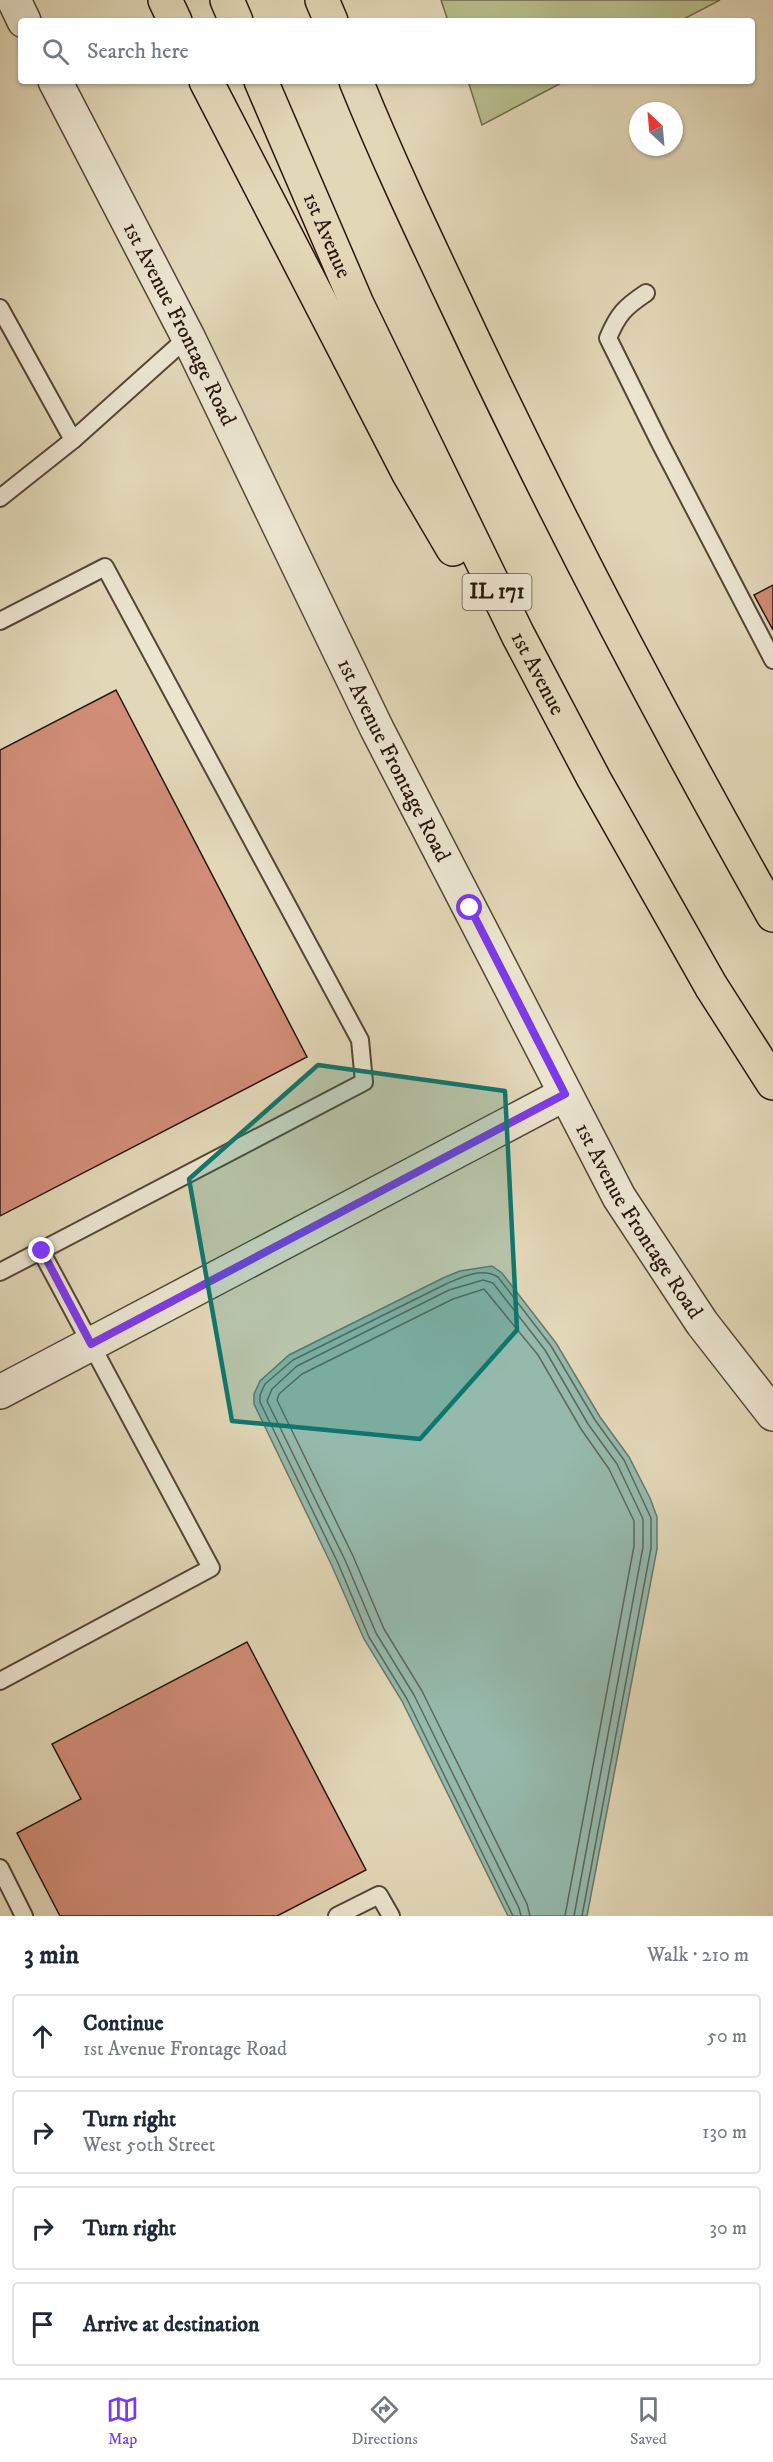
<!DOCTYPE html>
<meta charset="utf-8">
<style>
body{margin:0;font-family:"IM FELL DW Pica",serif;background:#f2f2f3;color:#1f2937}
.compass{position:absolute;left:629px;top:102px;width:54px;height:54px;border-radius:50%;background:#fff;box-shadow:0 2px 4px #0004;rotate:334deg}
.stop{position:absolute;width:18px;height:18px;margin:-14px;border:4px solid #7c3aed;border-radius:50%;background:#fff}
.stop.end{background:#7c3aed;border-color:#fff;box-shadow:0 2px 6px #0008}
.list{margin:0;padding:0;list-style:none}
h2{display:flex;justify-content:space-between;align-items:center;height:78px;margin:0;padding:0 24px;font-size:26px}
h2 small{font-size:20px;font-weight:400;color:#747a83}
.list li{display:grid;grid-template-columns:39px 1fr auto;gap:18px;align-items:center;box-sizing:border-box;height:84px;margin:0 12px 12px;padding:0 12px;border:2px solid #e0e1e3;border-radius:6px}
.list b{display:block;font-size:22px;white-space:nowrap}
.list p{margin:0;font-size:20px;white-space:nowrap;color:#747a83}
.list em{font-size:20px;font-style:normal;color:#747a83}
.icon{flex:none;width:33px;height:33px;fill:none;stroke:currentColor;stroke-width:2;stroke-linecap:round;stroke-linejoin:round}
.map{position:relative;flex:none;width:773px;height:1916px;overflow:hidden}
.search{position:absolute;background:#fff;box-shadow:0 2px 4px #0004;left:18px;right:18px;top:18px;height:66px;display:flex;align-items:center;gap:15px;box-sizing:border-box;padding:0 21px;border-radius:6px;color:#747a83;font-size:22px}
.sheet{height:462px;background:#fff}
nav{display:flex;justify-content:space-around;align-items:center;box-sizing:border-box;height:84px;border-top:2px solid #e0e1e3;background:#fff;font-size:16px;color:#747a83}
nav a{display:grid;justify-items:center;gap:3px}
nav .on{color:#7c3aed}
.map>svg:first-child{display:block}
</style>
<div class="map">
<svg width="773" height="1916" viewBox="0 0 773 1916">
<rect width="100%" height="100%" fill="#e2d8b8"/>
<filter id="stains"><feTurbulence type="fractalNoise" baseFrequency=".00333" numOctaves="4"/><feColorMatrix values="0 0 0 0 .2 0 0 0 0 .09 0 0 0 0 .02 0 0 0 .5 -.17"/></filter>
<radialGradient id="worn" r=".72"><stop offset=".6" stop-color="#630" stop-opacity="0"/><stop offset="1" stop-color="#630" stop-opacity=".3"/></radialGradient>
<g fill="#b7be8c" stroke="#706a4c" stroke-width="1.5">
<polygon points="441,0 720,0 680,21 448,21"/>
<polygon points="468,81 565,81 482,125"/>
</g>
<polygon fill="#95baad" stroke="#69786d" stroke-width="1.5" points="492,1266 502,1273 556,1343 600,1417 629,1457 650,1498 657,1517 657,1549 587,1916 508,1916 402,1701 364,1639 332,1566 254,1404 254,1394 260,1381 289,1355 443,1278 460,1271"/>
<g fill="none" stroke-linecap="round" stroke-linejoin="round">
<g stroke="#5e685c" stroke-width="1.5">
<path d="M513,1916l-106,-217 -38,-62 -31,-74 -78,-161v-7l5,-11 28,-24 153,-76c16,-7 36,-17 52,-7l53,69 44,74 29,40 27,58v30l-69,368"/>
<polyline points="521,1916 519,1908 414,1695 376,1633 345,1560 267,1401 272,1389 297,1366 449,1290 483,1280 493,1283 545,1350 588,1424 617,1464 643,1519 643,1547 574,1916"/>
<polyline points="530,1916 527,1904 422,1691 384,1629 353,1556 277,1400 279,1394 302,1374 453,1299 484,1289 538,1355 581,1429 609,1469 634,1521 634,1546 565,1916"/>
</g>
</g>
<g fill="#d18d77" stroke="#28160c" stroke-width="1.5">
<polygon points="773,585 773,630 754,595"/>
<polygon points="116,690 307,1057 0,1216 0,750"/>
<polygon points="247,1642 366,1870 277,1916 60,1916 17,1833 81,1799 52,1744"/>
</g>
<g fill="none" stroke-linecap="round" stroke-linejoin="round">
<defs>
<g id="service">
<path d="M646,293c-21,14 -28,21 -38,45l52,105 113,217"/>
<polyline points="0,308 73,440"/>
<polyline points="0,498 73,440 188,337"/>
<polyline points="0,621 105,567 360,1040 364,1082 0,1272"/>
<polyline points="0,1681 211,1568 41,1251"/>
<polyline points="0,1868 24,1916"/>
<polyline points="337,1916 379,1895 391,1916"/>
</g>
<polyline id="minor" points="0,1392 565,1094"/>
<g id="tertiary">
<polyline points="14,0 24,21"/>
<path id="s1" d="M55,81l133,256 189,392 242,468 83,126 71,91"/>
</g>
<g id="primary">
<polyline points="165,0 175,21"/>
<polyline points="227,0 236,21"/>
<polyline points="322,0 331,21"/>
<polyline points="206,81 409,474 453,549"/>
<path id="s2" d="M261,81l96,223 161,331 76,144 117,207 62,97"/>
<path d="M356,81c30,74 64,146 98,218 98,210 205,414 319,616"/>
</g>
</defs>
<use href="#service" stroke="#564637" stroke-width="20"/>
<use href="#minor" stroke="#564637" stroke-width="36"/>
<use href="#tertiary" stroke="#564637" stroke-width="36"/>
<use href="#primary" stroke="#28160c" stroke-width="36"/>
<use href="#service" stroke="#ece6d1" stroke-width="16"/>
<use href="#minor" stroke="#ece6d1" stroke-width="33"/>
<use href="#tertiary" stroke="#ece6d1" stroke-width="33"/>
<use href="#primary" stroke="#e2d8b8" stroke-width="33"/>
</g>
<g fill="none" stroke-linecap="round" stroke-linejoin="round">
<polyline stroke="#7c3aed" stroke-width="8" points="42,1251 91,1344 565,1094 470,908"/>
</g>
<path fill="#0f766e" fill-opacity="0.2" stroke="#0f766e" stroke-width="4.5" stroke-linejoin="round" d="M318,1065l187,26 12,239 -97,109 -188,-18 -43,-242z"/>
<g text-anchor="middle" dominant-baseline="central" stroke-width="4.5" stroke-linejoin="round" paint-order="stroke">
<rect fill="#ece6d1" stroke="#635447" stroke-width="1.5" x="462.5" y="574" width="69" height="36" rx="4.5"/>
<g font-size="21" font-weight="bold" fill="#28160c">
<text x="497" y="592">IL 171</text>
</g>
<g font-size="22" fill="#28160c" stroke="#ece6d1">
<text stroke="none"><textPath href="#s2" startOffset="168">1st Avenue</textPath></text>
<text stroke="none"><textPath href="#s1" startOffset="273">1st Avenue Frontage Road</textPath></text>
<text stroke="none"><textPath href="#s2" startOffset="654">1st Avenue</textPath></text>
<text stroke="none"><textPath href="#s1" startOffset="759">1st Avenue Frontage Road</textPath></text>
<text stroke="none"><textPath href="#s1" startOffset="1281">1st Avenue Frontage Road</textPath></text>
</g>
</g>
<rect width="100%" height="100%" filter="url(#stains)"/>
<rect width="100%" height="100%" fill="url(#worn)"/>
</svg>
<svg class="compass" viewBox="-18 -18 36 36"><path d="M0-13l5 13h-10z" fill="#e53935"/><path d="M0 13l5-13h-10z" fill="#747a83"/></svg>
<div class="stop" style="left:470px;top:908px"></div>
<div class="stop end" style="left:42px;top:1251px"></div>
<div class="search"><svg class="icon" aria-label="search" viewBox="0 0 24 24"><circle cx="10" cy="10" r="6"/><path d="M15 15l6 6"/></svg>Search here</div>
</div>
<section class="sheet">
<h2>3 min<small>Walk · 210 m</small></h2>
<ul class="list">
<li><svg class="icon" aria-label="ahead" viewBox="0 0 24 24"><path d="M12 20V5M6 11l6-6 6 6"/></svg><div><b>Continue</b><p>1st Avenue Frontage Road</p></div><em>50 m</em></li>
<li><svg class="icon" aria-label="right" viewBox="0 0 24 24"><path d="M7 20v-9h11M14 6l5 5-5 5"/></svg><div><b>Turn right</b><p>West 50th Street</p></div><em>130 m</em></li>
<li><svg class="icon" aria-label="right" viewBox="0 0 24 24"><path d="M7 20v-9h11M14 6l5 5-5 5"/></svg><div><b>Turn right</b></div><em>30 m</em></li>
<li><svg class="icon" aria-label="arrive" viewBox="0 0 24 24"><path d="M6 21V4h12l-3 4 3 4H6"/></svg><div><b>Arrive at destination</b></div></li>
</ul>
</section>
<nav>
<a class="on"><svg class="icon" aria-label="map" viewBox="0 0 24 24"><path d="M3 6l6-2 6 2 6-2v14l-6 2-6-2-6 2zM9 4v14M15 6v14"/></svg>Map</a>
<a><svg class="icon" aria-label="directions" viewBox="0 0 24 24"><path d="M12 3l9 9-9 9-9-9zM9 14v-3h6M13 9l2 2-2 2"/></svg>Directions</a>
<a><svg class="icon" aria-label="saved" viewBox="0 0 24 24"><path d="M7 4h10v16l-5-4-5 4z"/></svg>Saved</a>
</nav>
